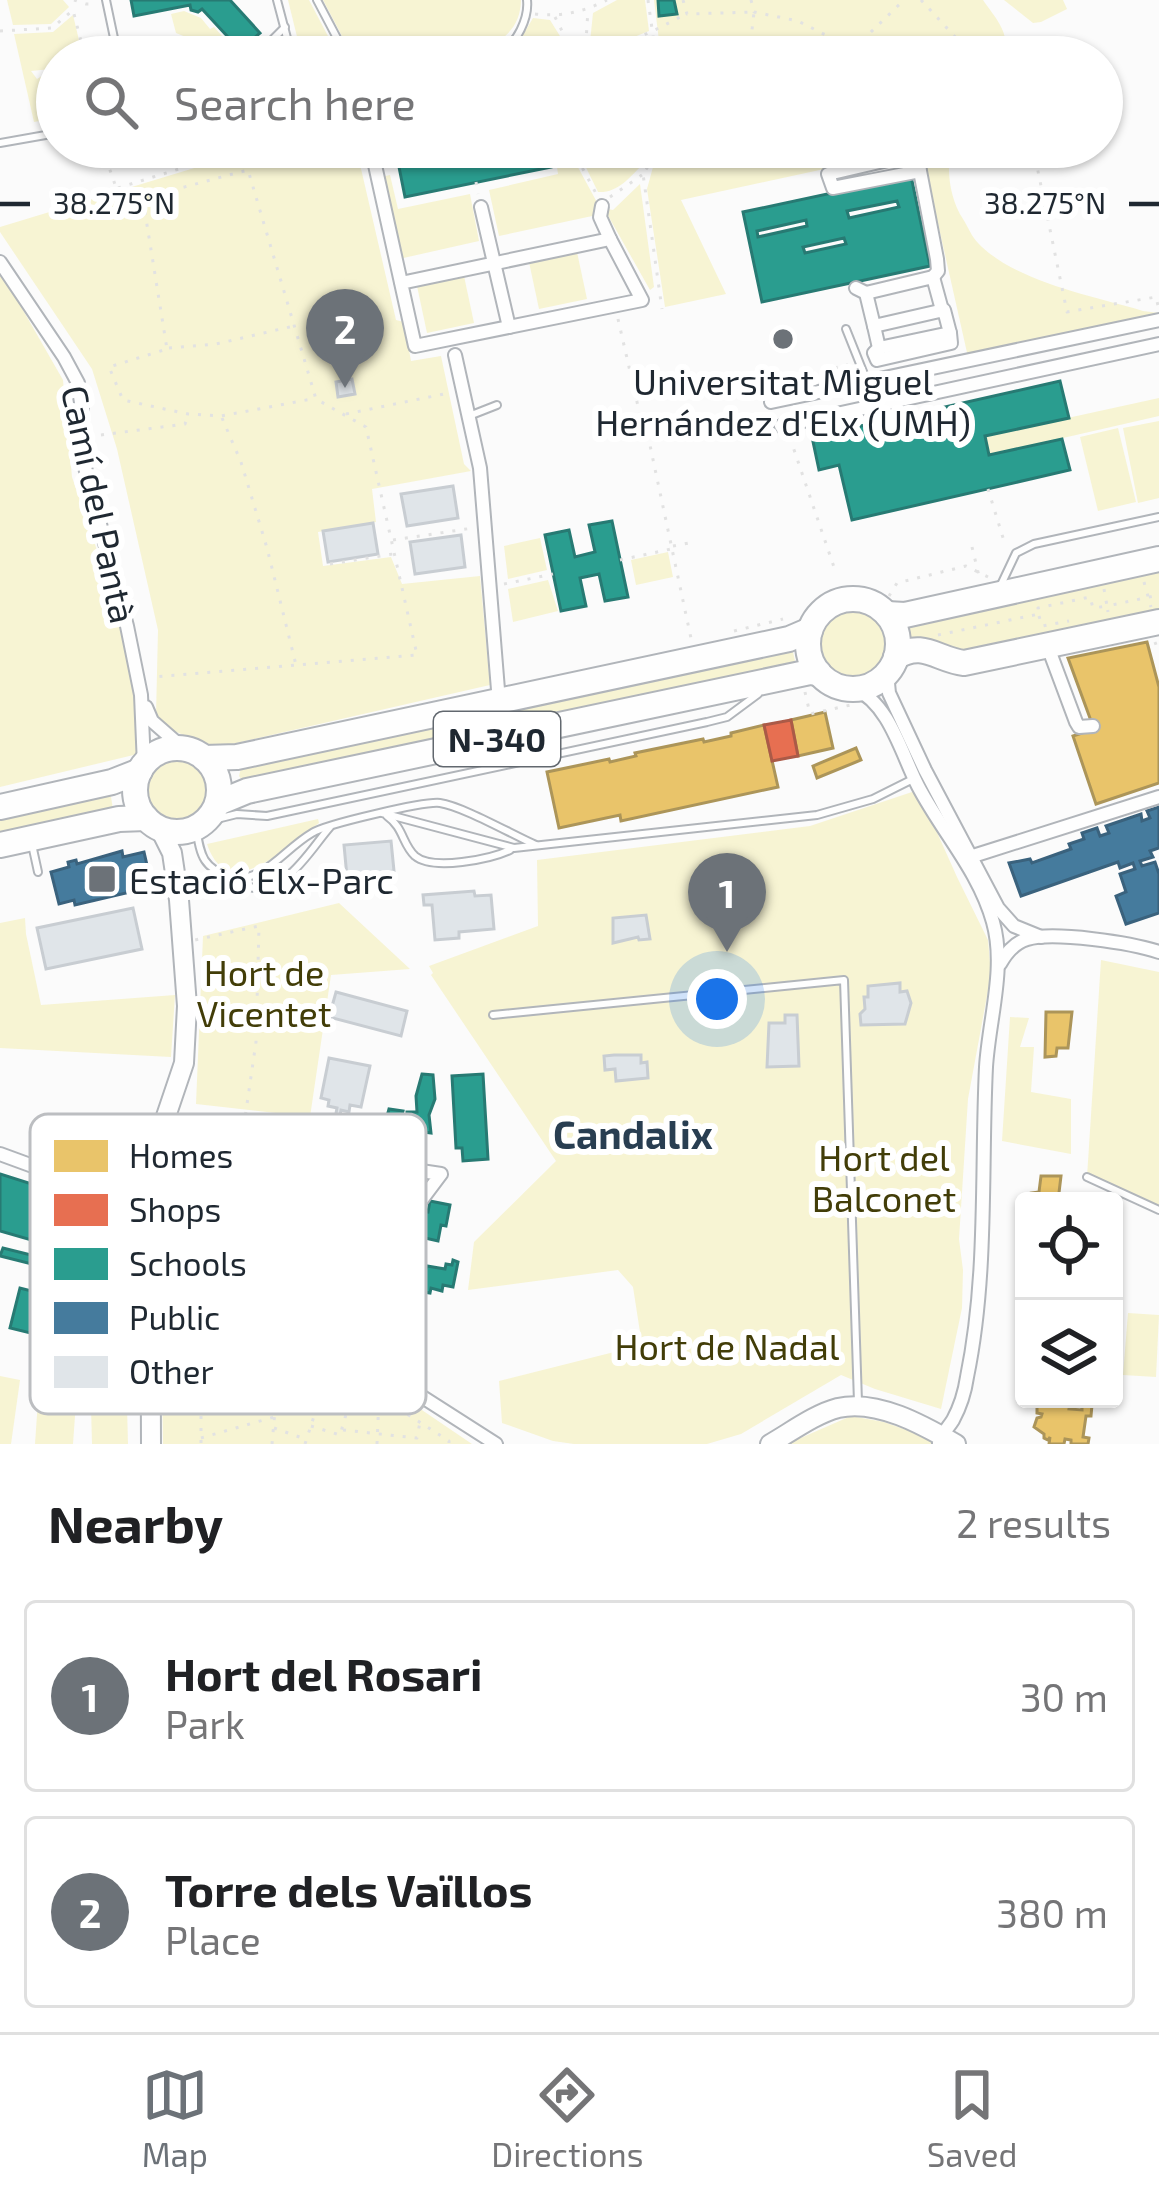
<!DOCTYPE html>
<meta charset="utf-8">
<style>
body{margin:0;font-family:"Exo 2",sans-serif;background:#f6f6f6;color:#202124}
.controls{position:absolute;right:36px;bottom:36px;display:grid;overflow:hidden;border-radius:12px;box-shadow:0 3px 9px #0004}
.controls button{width:108px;height:108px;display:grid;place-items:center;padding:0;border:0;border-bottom:3px solid #e0e0e0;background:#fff;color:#202124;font:60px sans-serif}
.you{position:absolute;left:717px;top:999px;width:42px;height:42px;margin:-30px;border:9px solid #fff;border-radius:50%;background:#1a73e8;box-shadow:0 0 0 18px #1a73e833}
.badge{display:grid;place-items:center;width:78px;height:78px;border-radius:50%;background:#6c7278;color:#fff;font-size:39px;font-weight:700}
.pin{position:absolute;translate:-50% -99px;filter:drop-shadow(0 3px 6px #0008)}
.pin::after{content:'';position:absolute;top:63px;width:42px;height:36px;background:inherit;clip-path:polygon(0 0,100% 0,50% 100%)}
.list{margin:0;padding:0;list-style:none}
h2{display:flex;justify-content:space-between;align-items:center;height:156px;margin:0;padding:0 48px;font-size:51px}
h2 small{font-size:39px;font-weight:400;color:#757577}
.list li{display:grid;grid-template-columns:78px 1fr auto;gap:36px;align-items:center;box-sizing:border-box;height:192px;margin:0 24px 24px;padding:0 24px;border:3px solid #e0e0e0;border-radius:12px}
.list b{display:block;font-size:45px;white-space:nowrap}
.list p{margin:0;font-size:39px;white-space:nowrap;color:#757577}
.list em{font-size:39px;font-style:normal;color:#757577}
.icon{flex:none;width:66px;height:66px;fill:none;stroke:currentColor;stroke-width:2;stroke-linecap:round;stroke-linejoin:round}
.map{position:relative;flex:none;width:1159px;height:1444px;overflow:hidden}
.search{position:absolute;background:#fff;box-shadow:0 3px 9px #0004;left:36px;right:36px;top:36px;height:132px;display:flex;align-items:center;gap:30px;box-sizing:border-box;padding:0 42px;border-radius:66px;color:#757577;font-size:45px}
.sheet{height:588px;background:#fff}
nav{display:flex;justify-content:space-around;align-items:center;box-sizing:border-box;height:168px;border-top:3px solid #e0e0e0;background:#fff;font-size:33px;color:#757577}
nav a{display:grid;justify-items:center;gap:6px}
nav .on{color:#6c7278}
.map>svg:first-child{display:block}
</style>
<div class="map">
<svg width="1159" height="1444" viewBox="0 0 1159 1444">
<rect width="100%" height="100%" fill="#fbfbfb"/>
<g fill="#f7f4d3">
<polygon points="7,0 63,0 69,7 51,24 13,25"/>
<polygon points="288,0 309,0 339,57 302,57"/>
<path d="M323,0h198c-1,72 -120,57 -168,57z"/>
<polygon points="617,0 645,0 649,31 592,54 589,52 593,13"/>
<path d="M654,0h329c13,19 28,33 21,57h-343z"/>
<polygon points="1004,0 1063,0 1067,9 1041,22 1033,23"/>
<polygon points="184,11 201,18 210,29 214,27 223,37 211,47 176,33 171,14"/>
<polygon points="73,15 83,57 57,57 57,63 51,69 31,71 37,79 45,74 53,76 57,72 57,124 53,125 50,119 34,122 14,34 53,32"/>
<polygon points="533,18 550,20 573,57 542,57 538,50 529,54 518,51 517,45"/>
<polygon points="263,147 356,147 396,320 404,322 411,361 441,356 464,464 471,471 372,489 376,522 318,532 323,566 391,557 402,584 480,576 490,685 215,748 169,729 156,715 158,630 117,449 92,369 0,232 0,227"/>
<polygon points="554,147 567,147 599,206 597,215 499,236 489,190 558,174"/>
<path d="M576,147h53l13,18c-13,13 -24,28 -44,27z"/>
<path d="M667,147h284c-5,24 -1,52 12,72 5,8 9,18 15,24 37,39 115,53 165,68l16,2 -191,44 -47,-209 -240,52 45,94 -61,13 -18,-118 6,-22z"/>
<polygon points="390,175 398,209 470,194 479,241 399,259 381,177"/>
<polygon points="640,184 654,287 650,290 606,212 608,209 613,210"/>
<polygon points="577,252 587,299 539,309 529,262"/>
<polygon points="0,270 63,380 72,477 115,603 132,679 142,753 0,787"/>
<polygon points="464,276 474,323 427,333 417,286"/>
<polygon points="1159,398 1159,416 989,455 985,436"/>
<polygon points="1159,421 1159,498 1138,503 1123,428"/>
<polygon points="1118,428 1136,502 1098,511 1080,437"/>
<polygon points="540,538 547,570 508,579 504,546"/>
<polygon points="668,552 673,577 636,585 631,560"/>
<polygon points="1159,567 1159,616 963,657 907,643 910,632 906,620"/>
<polygon points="548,580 558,611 513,622 508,589"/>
<circle cx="853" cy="644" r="34"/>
<polygon points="786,649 793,652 795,661 787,668 243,781 239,776 241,768"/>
<circle cx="176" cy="789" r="31"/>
<polygon points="918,790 957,877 988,940 991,974 968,1099 959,1239 963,1270 962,1308 941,1409 875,1389 841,1375 741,1434 707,1444 574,1444 553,1441 502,1423 499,1381 642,1345 633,1287 618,1270 468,1290 474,1242 556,1161 431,975 433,973 429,966 538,926 537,860 810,826"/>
<polygon points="104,795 111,797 113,809 0,835 0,817"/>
<path d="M318,819l1,4c-32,23 -91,84 -112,21z"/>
<polygon points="339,903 410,969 331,975 310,1117 196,1104 203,936"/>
<polygon points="25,918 26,934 41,1005 175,995 171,1057 0,1048 0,923"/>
<polygon points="1101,960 1159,972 1159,1210 1087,1177"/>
<polygon points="1010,1017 1029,1018 1020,1047 1034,1047 1031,1092 1071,1099 1071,1154 1002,1141"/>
<polygon points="1128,1313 1159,1315 1156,1377 1123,1375"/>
<polygon points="161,1318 264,1349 284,1327 329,1360 388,1387 472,1444 163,1444"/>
<polygon points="0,1376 20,1380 11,1444 0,1444"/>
<polygon points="38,1400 76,1402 73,1444 35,1444"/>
<polygon points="127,1406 128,1444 92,1444 91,1407"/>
<polygon points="851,1416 884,1422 946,1444 787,1444"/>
</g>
<g fill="#e9c46a" stroke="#ac9559" stroke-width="3">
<polygon points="1147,642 1159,687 1159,783 1096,804 1073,736 1094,729 1068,658"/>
<polygon points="825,712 833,748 798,756 791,720"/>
<polygon points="764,725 778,787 621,821 620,815 559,828 547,772 609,759 610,762 636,756 635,753 703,739 704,742 731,736 731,733"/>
<polygon points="856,748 861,760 817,778 813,766"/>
<polygon points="1046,1012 1072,1012 1068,1048 1057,1048 1056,1056 1045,1057"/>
<polygon points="1041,1176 1061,1176 1058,1201 1030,1201 1031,1193 1039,1192"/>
<polygon points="1053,1402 1070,1403 1069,1409 1082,1410 1082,1405 1092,1405 1091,1416 1086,1416 1083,1437 1089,1438 1088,1444 1071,1444 1071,1440 1065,1439 1064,1444 1049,1444 1050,1437 1048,1440 1044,1438 1044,1434 1034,1427 1037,1418 1041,1417 1042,1414 1037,1413 1037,1405 1050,1405"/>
</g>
<polygon fill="#e76f51" stroke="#ab5a47" stroke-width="3" points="791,720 798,756 772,761 764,725"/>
<g fill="#2a9d8f" stroke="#277a73" stroke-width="3" fill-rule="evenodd">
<polygon points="131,0 230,0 260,33 240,50 202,9 198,12 191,10 190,5 134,16"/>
<polygon points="658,0 674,0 677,14 659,16"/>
<polygon points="395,147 547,147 551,167 405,197"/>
<path d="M911,176l19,90 -168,36 -19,-90zM897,201l2,6 -50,11 -2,-7zM806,220l1,6 -49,11 -1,-6zM844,238l2,6 -41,9 -2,-6z"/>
<polygon points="1060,381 1069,418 985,436 989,455 1062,439 1070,470 852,520 839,465 819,470 812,437"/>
<polygon points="612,521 628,597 605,601 599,574 580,578 586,606 561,611 545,535 569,530 575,557 595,552 589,525"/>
<polygon points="422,1074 433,1075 435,1099 429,1115 431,1133 384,1127 389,1109 403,1111 402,1115 407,1116 407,1112 417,1112 416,1096"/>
<polygon points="483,1074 488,1159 463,1161 462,1148 456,1148 452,1076"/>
<polygon points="0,1174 139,1218 140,1285 127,1281 120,1310 127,1312 116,1354 10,1328 20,1288 63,1299 65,1291 47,1287 52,1269 0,1256 3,1248 47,1259 49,1250 93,1261 94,1256 120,1264 125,1250 56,1230 52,1246 0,1231"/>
<polygon points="430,1201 450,1205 446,1226 441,1225 438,1241 425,1238 421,1256 410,1258 406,1277 421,1280 427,1266 445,1269 446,1264 452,1265 453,1260 458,1262 453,1287 443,1285 442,1291 431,1288 430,1293 416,1291 415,1294 382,1287 385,1271 381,1270 383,1259 388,1260 390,1253 395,1254 397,1244 402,1245 404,1234 417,1234 422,1211 428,1212"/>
</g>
<g fill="#457b9d" stroke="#3a627d" stroke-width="3">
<polygon points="1159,807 1159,848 1150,851 1153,857 1140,861 1142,866 1155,862 1159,874 1159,913 1126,924 1116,896 1126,892 1120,874 1135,869 1133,863 1120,868 1118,862 1021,896 1009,863 1030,859 1032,863 1071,849 1069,844 1084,839 1082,833 1097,828 1100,836 1109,833 1106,826 1141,814 1142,821 1150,818 1147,811"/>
<polygon points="122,851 123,857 144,852 152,887 75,905 74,900 59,904 51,872 69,867 68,862 76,860 77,864"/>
</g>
<g fill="#e0e5e9" stroke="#c8cdd2" stroke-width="3">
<polygon points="352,379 355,394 338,397 336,382"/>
<polygon points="453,486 458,518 407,526 401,494"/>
<polygon points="373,523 378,554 328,562 323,531"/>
<polygon points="461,535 465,567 415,574 410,542"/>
<polygon points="391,841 394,871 347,877 344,845"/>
<polygon points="474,891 475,896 491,895 494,929 459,932 459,938 435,940 432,905 424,905 423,895"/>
<polygon points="133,908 142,949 46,969 37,928"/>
<polygon points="646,915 650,939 639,940 638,937 613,943 613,918"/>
<polygon points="900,983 900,992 907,991 911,1003 905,1024 861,1025 860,1014 865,1009 864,997 868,997 868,986"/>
<polygon points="336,992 407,1011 401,1036 329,1017"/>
<polygon points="785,1015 797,1015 799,1066 767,1067 769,1023 785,1023"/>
<polygon points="614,1055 641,1055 641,1063 647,1062 648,1078 616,1081 615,1069 605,1070 604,1056"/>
<polygon points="329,1058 370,1066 361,1107 350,1105 349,1112 341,1110 339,1120 335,1119 337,1108 328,1106 329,1100 321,1098"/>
</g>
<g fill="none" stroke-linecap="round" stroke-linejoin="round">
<defs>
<g id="lane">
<polyline points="106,0 118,57"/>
<polyline points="277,0 292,57"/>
<polyline points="317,0 347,57"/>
<polyline points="123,57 130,53 182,54 191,57"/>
<polyline points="255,57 285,27"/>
<path d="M480,57c7,-2 14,-2 20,-5 17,-8 29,-34 27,-52"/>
<polyline points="0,143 57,133"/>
<polyline points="846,329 866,379"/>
<polyline points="469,416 497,405"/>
<polyline points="999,589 1016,553 1034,544 1159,517"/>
<polyline points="382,813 514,848 817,815 873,799 911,780"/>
<path d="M387,816c17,12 15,28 28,40 18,15 76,3 95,-6"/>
<polyline points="205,822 237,814 267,816 707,722 727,717 758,694"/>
<path d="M196,828c5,30 7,39 36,51 12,6 3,5 17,8 37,8 60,-36 81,-60"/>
<polyline points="33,849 38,872"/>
<path d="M232,879c36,0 51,-29 80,-46 14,-9 113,-32 128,-30 22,3 73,32 96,42"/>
<polyline points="493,1015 844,980 858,1402"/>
<polyline points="124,1170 148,1178"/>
<polyline points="1087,1177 1159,1210"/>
</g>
<g id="street">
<polyline points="371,147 415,346 642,300 610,239 401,283"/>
<polyline points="920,171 918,153 828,174 833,188 920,171 937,259 938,271 933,277"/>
<polyline points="602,206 600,217 610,239"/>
<polyline points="481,207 509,327"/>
<polyline points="0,262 64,357 78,383 82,409 82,456 127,626 141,695 144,765"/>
<polyline points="856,288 866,293 874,326 944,310 950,333 879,348"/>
<polyline points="866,293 933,277 942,310"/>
<polyline points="874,326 879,348 874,353 877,360 951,343 950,333"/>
<polyline points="455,355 480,468 499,702"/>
<polyline points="771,402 1159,320"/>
<polyline points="781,426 1159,344"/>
<polyline points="1048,647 1076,722 1079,727 1093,726"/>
<polyline points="887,673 889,693 925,770 998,908 1014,926 1041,937"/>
<path d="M855,689c34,14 47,66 63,97 24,46 61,85 75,136 13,46 -4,97 -7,145 -5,102 2,208 -19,310 -2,14 -7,30 -14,43 -5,8 -11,13 -14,23"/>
<polyline points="146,707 152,721 184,749"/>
<polyline points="973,856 1159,797"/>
<path d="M1000,964c6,-11 14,-21 27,-25 27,-8 105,4 132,13"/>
<polyline points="0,1154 150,1209 342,1356 410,1389 496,1444"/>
<polyline points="242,1279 306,1190 361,1162 441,1174 318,1338"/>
</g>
<g id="secondary">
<polyline points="151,1444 150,1193 159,1137 184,1063 187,1006 179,900 172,853 160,829"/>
<path d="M770,1444c21,-12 45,-30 68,-36 39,-9 85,17 118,36"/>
</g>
<g id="highway">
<circle cx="853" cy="644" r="45"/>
<polyline points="887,614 905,615 1159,559"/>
<path d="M896,657c27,-17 42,3 68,6l195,-41"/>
<circle cx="177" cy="790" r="42"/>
<polyline points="204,758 237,757 789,639 810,630"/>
<polyline points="218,803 247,791 810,672 819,673"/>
<polyline points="0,807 112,782 140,771"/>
<polyline points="0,845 119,819 146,818"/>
</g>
</defs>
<use href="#lane" stroke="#b1b5ba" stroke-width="10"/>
<use href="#street" stroke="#b1b5ba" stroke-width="16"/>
<use href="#secondary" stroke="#b1b5ba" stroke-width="22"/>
<use href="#highway" stroke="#b1b5ba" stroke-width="28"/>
<g stroke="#e2e2e2" stroke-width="3" stroke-dasharray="3 9" stroke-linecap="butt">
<polyline points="74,0 86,4 95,4"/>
<polyline points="648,0 656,57"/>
<polyline points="683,0 687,14 754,12 749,57"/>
<polyline points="751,0 754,12 798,21 869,57"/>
<polyline points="921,0 970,53"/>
<path d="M535,14c27,3 48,-2 72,-14"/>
<polyline points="555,17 575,57"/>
<polyline points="0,31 52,28 73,10 85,57"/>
<polyline points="531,57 536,57"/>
<polyline points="585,57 588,10"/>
<polyline points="589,57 653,31 686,14"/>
<polyline points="845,57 904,0"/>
<polyline points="956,57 1020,37"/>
<polyline points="102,147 120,199 143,198 248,170 316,399 366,427 417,655 152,677"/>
<polyline points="571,147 598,197"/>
<polyline points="634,147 646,165"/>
<polyline points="661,147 643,174 662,309"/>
<polyline points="1033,147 1067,312 1156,297 1159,310"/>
<polyline points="229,153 249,147"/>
<polyline points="476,182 478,194"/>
<polyline points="118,188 227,154 225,147"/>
<polyline points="610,197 642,175"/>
<polyline points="143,200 167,349 109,367 123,400 188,414 221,416 312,399"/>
<polyline points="618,319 643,428 648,436 692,643"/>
<polyline points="169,348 216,344 294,326"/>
<polygon points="847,365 852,375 775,393 770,383"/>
<polyline points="346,414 444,394"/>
<polyline points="222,418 241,462 267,548 296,665"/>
<polyline points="101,435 185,424 188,416"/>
<polyline points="790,438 836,573"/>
<polyline points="988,489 1004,541"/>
<polyline points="393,540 473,528"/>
<polyline points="673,546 694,542"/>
<polyline points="972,547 980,580"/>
<polyline points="620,560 671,549"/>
<polyline points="330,564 393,554"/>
<polyline points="1144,582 1151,607"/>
<polyline points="504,584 553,574"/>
<polyline points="1104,589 1107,606 1159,595"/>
<circle cx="853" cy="643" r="52"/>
<polyline points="889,596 897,583 966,566 988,577"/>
<polyline points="1039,616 1042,626 1069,621"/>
<polyline points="734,631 783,619"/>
<polyline points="938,635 1039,614 1038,608 1090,597 1093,608 1107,606 1108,612"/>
<polyline points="1155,642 1159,653"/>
<polyline points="805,692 810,714 855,704"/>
<polyline points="177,1212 244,1125 256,1042 259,926 195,940"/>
<polyline points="282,1346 302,1362 379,1396 449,1441 449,1444"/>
<polyline points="178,1350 240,1370 235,1385"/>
<polyline points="168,1367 316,1409"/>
<polyline points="177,1368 176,1336 272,1365"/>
<polyline points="201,1380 201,1444"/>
<polyline points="268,1395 273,1361 290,1334"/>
<polyline points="311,1426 340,1435 355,1384"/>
<polyline points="274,1428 305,1439"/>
<polyline points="343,1430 417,1438 420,1422"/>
<polyline points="201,1438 274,1417"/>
<polyline points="272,1444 276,1399"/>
<polyline points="305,1444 328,1373"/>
<polyline points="377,1444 379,1398"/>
</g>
<use href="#lane" stroke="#fefefe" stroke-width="6"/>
<use href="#street" stroke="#fefefe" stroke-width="12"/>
<use href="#secondary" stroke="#fefefe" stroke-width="18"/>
<use href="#highway" stroke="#fefefe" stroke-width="24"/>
</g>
<path fill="none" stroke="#1f2831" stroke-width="4.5" d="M0,204h30M1129,204h30"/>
<g fill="#6c7278" stroke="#fff" stroke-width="4.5">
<circle cx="783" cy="339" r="12"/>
<rect x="87" y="864" width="30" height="30" rx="6"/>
</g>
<g text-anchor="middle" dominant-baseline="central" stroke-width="12" stroke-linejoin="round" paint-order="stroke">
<rect fill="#fff" stroke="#62686f" stroke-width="3" x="434" y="712" width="126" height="54" rx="9"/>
<g font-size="33" font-weight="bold" fill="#1f2831">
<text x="497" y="739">N-340</text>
</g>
<g font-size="36" fill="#1f2831" stroke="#fff">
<text x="783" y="380">Universitat Miguel<tspan x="783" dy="41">Hernández d'Elx (UMH)</tspan></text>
<text x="129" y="879" text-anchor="start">Estació Elx-Parc</text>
</g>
<g font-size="36" fill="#1f2831" stroke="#fff">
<text transform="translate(100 504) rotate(78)">Camí del Pantà</text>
</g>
<g font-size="36" fill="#423d08" stroke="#fff">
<text x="264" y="971">Hort de<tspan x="264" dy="41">Vicentet</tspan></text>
<text x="884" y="1156">Hort del<tspan x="884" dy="41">Balconet</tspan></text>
<text x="727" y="1345">Hort de Nadal</text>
</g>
<g font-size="39" font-weight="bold" fill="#293e51" stroke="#fff">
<text x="633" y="1133">Candalix</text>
</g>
</g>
<rect x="30" y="1114" width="396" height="300" rx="18" fill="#fff" stroke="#bcbec1" stroke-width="3"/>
<rect x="54" y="1140" width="54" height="32" fill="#e9c46a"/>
<rect x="54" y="1194" width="54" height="32" fill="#e76f51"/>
<rect x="54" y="1248" width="54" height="32" fill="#2a9d8f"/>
<rect x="54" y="1302" width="54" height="32" fill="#457b9d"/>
<rect x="54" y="1356" width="54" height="32" fill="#e0e5e9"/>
<g font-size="33" fill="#1f2831">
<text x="129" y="1168">Homes</text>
<text x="129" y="1222">Shops</text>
<text x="129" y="1276">Schools</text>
<text x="129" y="1330">Public</text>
<text x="129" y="1384">Other</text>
</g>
<g font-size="30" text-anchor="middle" fill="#1f2831" stroke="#fff" stroke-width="12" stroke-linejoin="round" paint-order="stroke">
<text x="114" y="214">38.275°N</text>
<text x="1045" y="214">38.275°N</text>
</g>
</svg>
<div class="controls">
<button><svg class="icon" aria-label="locate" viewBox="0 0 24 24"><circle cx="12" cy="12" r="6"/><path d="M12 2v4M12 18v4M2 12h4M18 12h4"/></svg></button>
<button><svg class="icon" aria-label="layers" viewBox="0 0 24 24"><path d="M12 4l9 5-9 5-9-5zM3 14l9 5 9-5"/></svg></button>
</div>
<div class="you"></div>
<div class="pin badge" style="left:727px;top:952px">1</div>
<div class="pin badge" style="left:345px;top:388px">2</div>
<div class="search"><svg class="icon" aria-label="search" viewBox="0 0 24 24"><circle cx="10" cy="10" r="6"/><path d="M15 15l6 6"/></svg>Search here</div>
</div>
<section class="sheet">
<h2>Nearby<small>2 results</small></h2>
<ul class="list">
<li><span class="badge">1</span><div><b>Hort del Rosari</b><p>Park</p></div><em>30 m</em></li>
<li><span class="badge">2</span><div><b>Torre dels Vaïllos</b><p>Place</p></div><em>380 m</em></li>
</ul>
</section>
<nav>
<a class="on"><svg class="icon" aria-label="map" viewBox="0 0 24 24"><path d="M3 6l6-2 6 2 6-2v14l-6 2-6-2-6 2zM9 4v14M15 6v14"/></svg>Map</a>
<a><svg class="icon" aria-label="directions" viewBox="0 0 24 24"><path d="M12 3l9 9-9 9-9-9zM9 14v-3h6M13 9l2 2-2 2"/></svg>Directions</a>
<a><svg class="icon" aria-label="saved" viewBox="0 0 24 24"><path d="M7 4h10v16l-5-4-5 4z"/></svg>Saved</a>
</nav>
